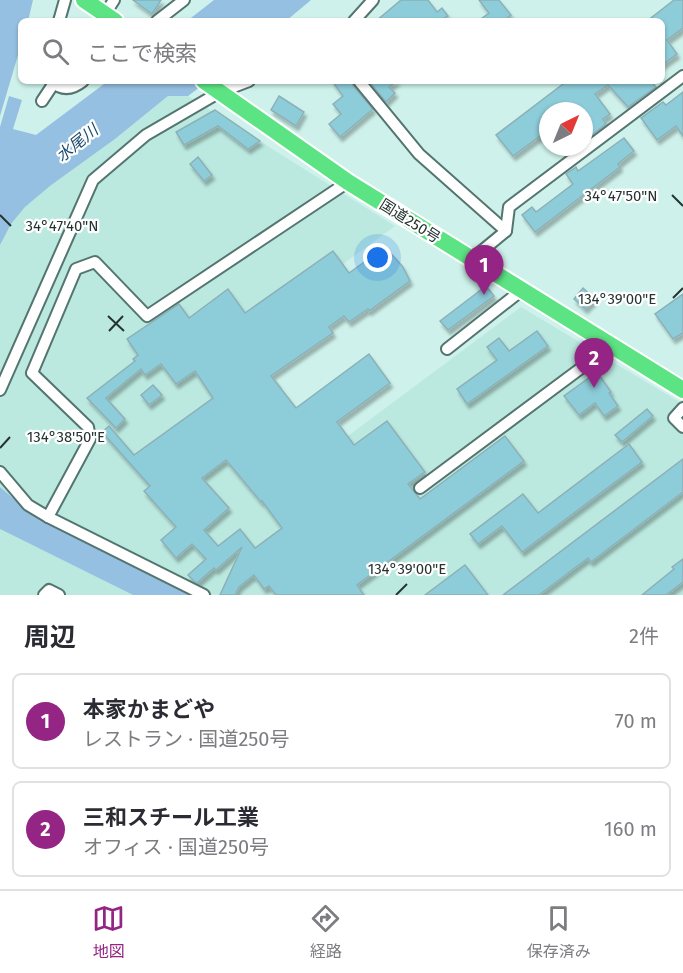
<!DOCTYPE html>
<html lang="ja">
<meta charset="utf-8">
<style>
body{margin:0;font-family:"Fira Sans","Noto Sans JP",sans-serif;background:#f7f7f7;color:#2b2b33}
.compass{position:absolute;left:539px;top:102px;width:54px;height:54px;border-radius:50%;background:#fff;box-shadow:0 2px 4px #0004;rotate:43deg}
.you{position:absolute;left:378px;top:258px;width:21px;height:21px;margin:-15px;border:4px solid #fff;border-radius:50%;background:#1a73e8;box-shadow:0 0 0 9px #1a73e833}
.badge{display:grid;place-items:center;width:39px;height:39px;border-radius:50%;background:#952584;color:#fff;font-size:20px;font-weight:700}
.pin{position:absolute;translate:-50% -50px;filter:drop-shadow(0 2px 3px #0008)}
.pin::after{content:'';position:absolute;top:32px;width:21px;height:18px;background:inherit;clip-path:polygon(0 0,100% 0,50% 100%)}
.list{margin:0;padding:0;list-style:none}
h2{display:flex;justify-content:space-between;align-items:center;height:78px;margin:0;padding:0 24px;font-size:26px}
h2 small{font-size:20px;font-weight:400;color:#7c7c81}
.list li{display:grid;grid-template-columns:39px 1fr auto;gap:18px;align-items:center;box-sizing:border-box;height:96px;margin:0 12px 12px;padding:0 12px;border:2px solid #e1e1e2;border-radius:9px}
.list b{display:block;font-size:22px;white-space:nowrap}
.list p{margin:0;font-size:20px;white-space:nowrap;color:#7c7c81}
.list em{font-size:20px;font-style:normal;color:#7c7c81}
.icon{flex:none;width:33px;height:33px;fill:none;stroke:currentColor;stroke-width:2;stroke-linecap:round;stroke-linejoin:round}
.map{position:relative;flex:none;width:683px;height:595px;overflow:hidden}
.search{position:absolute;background:#fff;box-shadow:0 2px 4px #0004;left:18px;right:18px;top:18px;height:66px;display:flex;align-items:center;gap:15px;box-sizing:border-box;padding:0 21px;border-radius:9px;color:#7c7c81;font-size:22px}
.sheet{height:294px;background:#fff}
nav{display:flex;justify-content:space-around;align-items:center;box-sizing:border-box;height:84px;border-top:2px solid #e1e1e2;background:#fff;font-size:16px;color:#7c7c81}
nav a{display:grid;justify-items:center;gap:3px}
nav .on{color:#952584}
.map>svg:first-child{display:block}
</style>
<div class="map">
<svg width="683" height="595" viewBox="0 0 683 595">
<defs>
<filter id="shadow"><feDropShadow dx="2.5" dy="4.5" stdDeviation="1.5" flood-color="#0004"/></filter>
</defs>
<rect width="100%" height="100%" fill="#cef2eb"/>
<g fill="#bbe9df">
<polygon points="168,96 188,96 395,226 242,338 283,388 225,431 274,491 521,307 683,404 683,595 198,595 32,514 0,487 0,245 2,240 11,224 25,207 50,186 115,139"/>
<polygon points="0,529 133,595 0,595"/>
</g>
<g fill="#96c0e2">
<polygon points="0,0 33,0 28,21 21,21 21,45 0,116"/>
<polygon points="214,0 311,0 286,21 187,21"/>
<polygon points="108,81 208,81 188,96 168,96 115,139 50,186 25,207 11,224 0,245 0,127 9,96 22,100 13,129 36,135"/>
<polygon points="0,487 32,514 198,595 133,595 0,529"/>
</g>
<g fill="#8dccd9" stroke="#8db0b7" stroke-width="1.5" fill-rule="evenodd" filter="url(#shadow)">
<polygon points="133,0 161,0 152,14"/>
<polygon points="401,0 428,0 437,12 442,8 448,16 443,19 445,21 376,21"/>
<polygon points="479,0 499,0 511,15 503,21 478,21 489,13"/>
<polygon points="674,0 683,0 683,28 667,40 677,54 662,65 662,21 647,21"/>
<polygon points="332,81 352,81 353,86 373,109 340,137 329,124 341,114 333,104 343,96"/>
<polygon points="369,81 397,81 389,87 395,93 386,102"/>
<polygon points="567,81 651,81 656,87 628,107 608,85 595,94 610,114 603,119 606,124 584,141 584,111 548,111 548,130 513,156 496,135"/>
<polygon points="683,92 683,136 676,126 657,140 641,118 663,102 666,105"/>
<polygon points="279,96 304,112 296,126 271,110"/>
<polygon points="215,110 260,141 248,149 218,126 184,145 176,132"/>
<polygon points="624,138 634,151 618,164 620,167 535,232 522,215 532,207 536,212 573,184 566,174 576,167 578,171"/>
<polygon points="198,157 212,175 204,181 190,164"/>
<path d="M385,247l18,20 7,14 -41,30 -1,-2 -19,13 -5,-6 -15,11 4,6 -62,43 25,32 73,-54 21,29 -53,39 17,23 33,-24 38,51 -17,12 12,15 85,-63 19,25 -167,124 7,10h-88l-7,-9 -5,3 -10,-14 -15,12 -4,8h-15l22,-48 -26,23 -2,-2 -17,15 -3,-2 -6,-6 18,-16 -14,-15 -16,14 -15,-18 15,-13 -32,-36 6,-5 -48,-54 7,-6 25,29 79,-57 -18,-27 -19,13 -15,-20 -16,11 -4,-6 -35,29 19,21 -9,9 -29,-30 48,-37 -2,-2 5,-4 -11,-16 52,-35 10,14 39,-29 17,24 88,-62 16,22zM226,460l35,42 1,-1 20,27 -27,20 -15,-19 -22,17 -14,-16 25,-22 -27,-30z"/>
<polygon points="486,286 494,296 448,330 440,321"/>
<polygon points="583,288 595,299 585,309 574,299"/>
<polygon points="683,294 683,333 673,339 655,314"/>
<polygon points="537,331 548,346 467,404 457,389 497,360 487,347 499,338 509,351"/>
<polygon points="597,372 611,392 609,393 618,406 604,416 595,403 579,415 564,396"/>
<polygon points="153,385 162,395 149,405 141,395"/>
<polygon points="647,409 653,416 622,442 615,435"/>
<polygon points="629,444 642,462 522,552 502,526 478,544 470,534 523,494 538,513"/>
<polygon points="683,459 683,492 591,562 588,558 539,595 503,595"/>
<polygon points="683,559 683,582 666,595 642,595 674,569 672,567"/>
<polygon points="465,565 488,595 425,595"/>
</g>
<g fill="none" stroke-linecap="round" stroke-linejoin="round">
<defs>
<g id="minor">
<polyline points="105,14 114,0"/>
<polyline points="59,21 65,0"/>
<polyline points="157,21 184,0"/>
<polyline points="354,21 373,0"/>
<path d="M51,81c11,10 21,9 32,0"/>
<polyline points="359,81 419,154 506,231"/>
<polyline points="42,101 54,83"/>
<polyline points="472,259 506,231 509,207 683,76"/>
<polyline points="447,349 522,290"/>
<polyline points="0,390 93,180 146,135 220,92 249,81"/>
<polyline points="683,408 674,418 683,427"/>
<polyline points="0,472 28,505 48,517 204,595"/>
<polyline points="420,488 600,354 607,343"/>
<polyline points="48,517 90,439 88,427 32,373 76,269 95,262 147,316 348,182"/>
<polyline points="44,595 49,590 59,595"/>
</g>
<g id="highway">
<polyline points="84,0 115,21"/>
<polyline points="204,81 348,182 683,390"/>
</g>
</defs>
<use href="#minor" stroke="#54756f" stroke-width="14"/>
<use href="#highway" stroke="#fff" stroke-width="20"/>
<use href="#minor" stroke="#fff" stroke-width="10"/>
<use href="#highway" stroke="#5ce383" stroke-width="16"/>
</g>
<path fill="none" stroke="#263431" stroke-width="2" d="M672,195l11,11M0,215l11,11M673,298l10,-10M108,316l16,15M109,331l14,-15M0,448l10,-11M396,595l11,-11"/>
<g text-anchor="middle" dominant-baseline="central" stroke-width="4.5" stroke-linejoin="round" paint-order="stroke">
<g font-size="15" fill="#263431" stroke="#fff">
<text transform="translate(410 221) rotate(32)">国道250号</text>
</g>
<g font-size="16" font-style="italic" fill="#184a6b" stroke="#fff">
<text transform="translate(77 143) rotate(-39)">水尾川</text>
</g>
</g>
<g font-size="15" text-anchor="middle" fill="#263431" stroke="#fff" stroke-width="4.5" stroke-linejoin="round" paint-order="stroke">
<text x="621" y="201">34°47'50"N</text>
<text x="62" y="231">34°47'40"N</text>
<text x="617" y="304">134°39'00"E</text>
<text x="66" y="442">134°38'50"E</text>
<text x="407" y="574">134°39'00"E</text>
</g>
</svg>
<svg class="compass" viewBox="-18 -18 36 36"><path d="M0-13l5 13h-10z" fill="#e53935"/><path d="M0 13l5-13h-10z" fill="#7c7c81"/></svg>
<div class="you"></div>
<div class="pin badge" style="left:484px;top:295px">1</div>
<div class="pin badge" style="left:594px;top:388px">2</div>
<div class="search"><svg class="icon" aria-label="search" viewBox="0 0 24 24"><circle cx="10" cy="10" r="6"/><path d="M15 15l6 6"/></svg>ここで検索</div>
</div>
<section class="sheet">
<h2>周辺<small>2件</small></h2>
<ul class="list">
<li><span class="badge">1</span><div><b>本家かまどや</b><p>レストラン · 国道250号</p></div><em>70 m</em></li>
<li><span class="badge">2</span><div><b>三和スチール工業</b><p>オフィス · 国道250号</p></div><em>160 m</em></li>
</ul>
</section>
<nav>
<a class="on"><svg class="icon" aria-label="map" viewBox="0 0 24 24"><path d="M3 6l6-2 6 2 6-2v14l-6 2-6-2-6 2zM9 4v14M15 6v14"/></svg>地図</a>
<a><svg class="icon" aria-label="directions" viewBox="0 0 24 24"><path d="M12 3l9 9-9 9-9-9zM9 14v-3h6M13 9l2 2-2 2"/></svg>経路</a>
<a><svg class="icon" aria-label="saved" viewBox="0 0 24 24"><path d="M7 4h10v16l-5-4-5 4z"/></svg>保存済み</a>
</nav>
